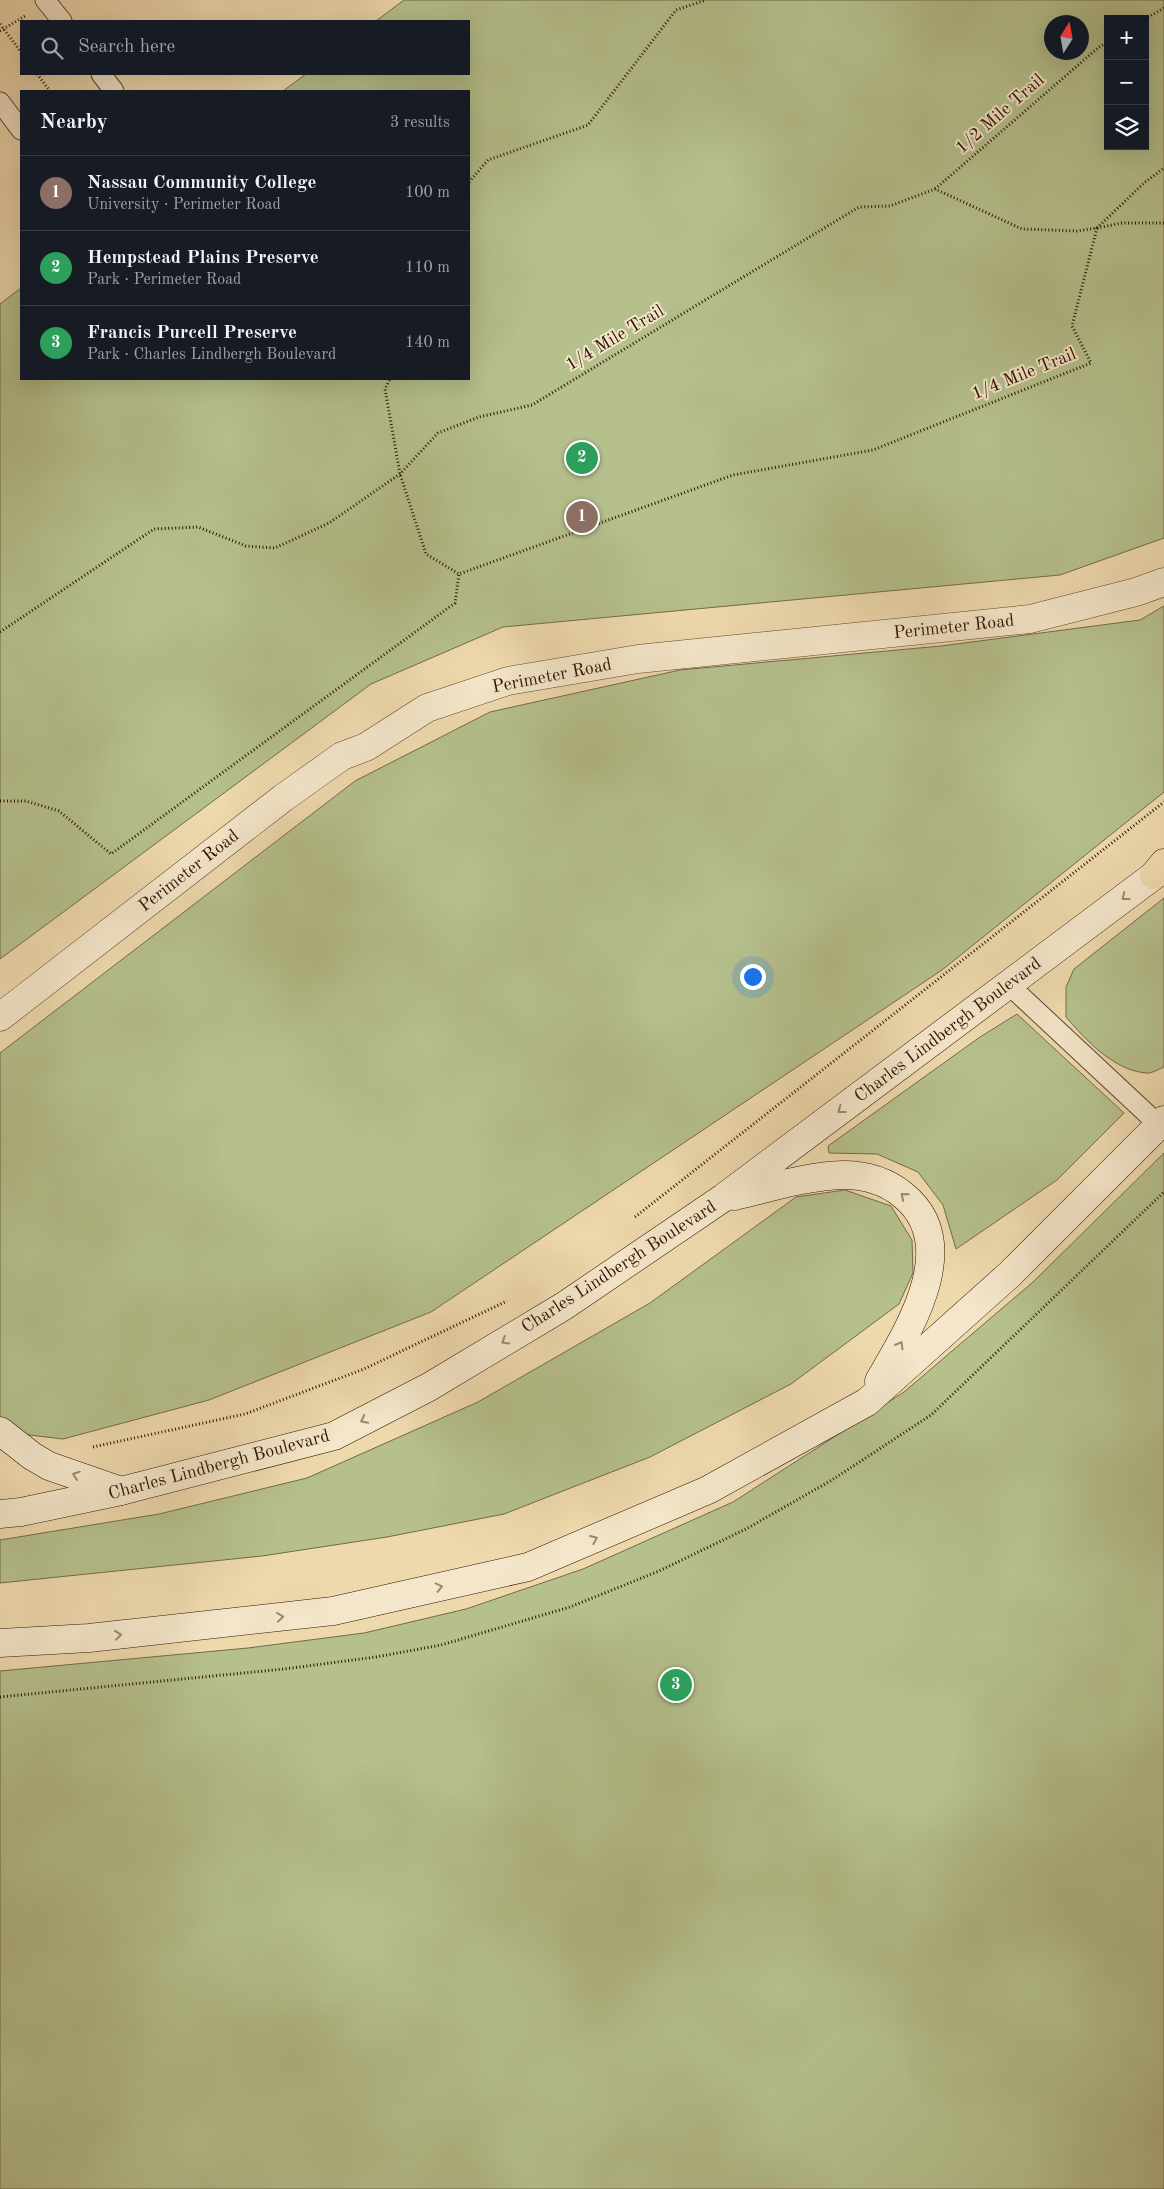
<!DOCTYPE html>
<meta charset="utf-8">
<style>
body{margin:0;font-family:"Old Standard TT",serif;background:#20242c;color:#f1f3f6}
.controls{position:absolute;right:15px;top:15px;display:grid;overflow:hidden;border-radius:0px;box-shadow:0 5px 20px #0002}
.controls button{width:45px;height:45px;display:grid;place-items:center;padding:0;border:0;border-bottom:1px solid #363941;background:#171b24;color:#f1f3f6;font:25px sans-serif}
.compass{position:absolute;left:1044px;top:15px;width:45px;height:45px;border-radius:50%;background:#171b24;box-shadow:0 5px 20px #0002;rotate:11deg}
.you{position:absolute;left:752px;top:976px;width:18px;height:18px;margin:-12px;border:4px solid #fff;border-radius:50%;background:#1a73e8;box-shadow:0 0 0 8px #1a73e833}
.badge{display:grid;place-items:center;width:32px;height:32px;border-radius:50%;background:#c59692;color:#fff;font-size:16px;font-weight:700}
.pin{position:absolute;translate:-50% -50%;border:2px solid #fff;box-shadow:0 1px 5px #0006}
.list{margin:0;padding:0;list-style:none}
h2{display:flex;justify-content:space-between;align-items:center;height:65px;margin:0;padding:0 20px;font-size:21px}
h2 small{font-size:16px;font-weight:400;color:#9ea1a6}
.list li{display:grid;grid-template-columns:32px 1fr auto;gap:15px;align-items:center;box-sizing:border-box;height:75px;padding:0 20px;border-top:1px solid #363941}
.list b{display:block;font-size:19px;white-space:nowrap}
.list p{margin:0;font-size:16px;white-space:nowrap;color:#9ea1a6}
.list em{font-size:16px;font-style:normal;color:#9ea1a6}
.icon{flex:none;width:28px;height:28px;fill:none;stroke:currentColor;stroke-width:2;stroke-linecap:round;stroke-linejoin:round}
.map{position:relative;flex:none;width:1164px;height:2189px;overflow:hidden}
.search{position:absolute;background:#171b24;box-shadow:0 5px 20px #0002;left:20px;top:20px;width:450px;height:55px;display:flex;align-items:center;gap:12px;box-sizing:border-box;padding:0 18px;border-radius:0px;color:#9ea1a6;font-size:19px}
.panel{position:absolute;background:#171b24;box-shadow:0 5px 20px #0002;left:20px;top:90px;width:450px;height:290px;border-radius:0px}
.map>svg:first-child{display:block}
</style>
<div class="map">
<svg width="1164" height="2189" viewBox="0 0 1164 2189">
<rect width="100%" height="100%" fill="#eed9ad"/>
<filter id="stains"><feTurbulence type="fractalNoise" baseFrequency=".004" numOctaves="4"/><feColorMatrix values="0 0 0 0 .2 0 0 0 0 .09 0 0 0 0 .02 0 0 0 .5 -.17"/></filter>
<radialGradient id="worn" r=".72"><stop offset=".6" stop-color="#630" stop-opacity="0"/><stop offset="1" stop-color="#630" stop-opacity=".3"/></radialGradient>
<g fill="#b5c08d" stroke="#736a48" fill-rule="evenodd">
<path d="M404,0h760v538l-104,37 -557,52 -132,57 -371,275v-655l21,-16v91h448v-288h-186l23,-17h163v-53h-93zM1108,19h37v127h-37zM1052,22h30v30h-30z"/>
<polygon points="1164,606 1164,792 942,970 431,1312 209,1400 63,1439 21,1434 0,1418 0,1053 355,781 490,712 680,670 941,646 1140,620"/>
<path d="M1164,898v169c-5,2 -13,7 -18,6 -33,-3 -60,-33 -80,-56v-30l8,-18z"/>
<polygon points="1017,1014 1124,1113 1057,1180 956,1249 943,1205 918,1172 877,1154 829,1153 828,1146 980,1037"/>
<polygon points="1164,1153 1164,2189 0,2189 0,1671 248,1648 364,1633 466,1609 583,1569 733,1502 904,1392 1033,1282"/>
<polygon points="845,1190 891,1206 912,1240 913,1273 899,1304 791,1384 650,1457 504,1514 387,1537 262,1556 0,1583 0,1540 159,1514 307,1478 478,1402 650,1303 796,1197"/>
</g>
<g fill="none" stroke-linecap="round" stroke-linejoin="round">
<defs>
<g id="lane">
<polyline points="45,0 62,21"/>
<polyline points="101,74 114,91"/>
<polyline points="0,102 21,130"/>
<polyline points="1009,985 1159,1125"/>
</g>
<polyline id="street" points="0,1017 283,798 342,756 366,747 427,708 508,681 638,659 1030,619 1136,592 1164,582"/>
<g id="secondary">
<path d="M734,1196c35,-8 73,-20 109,-21 23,0 43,6 60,20 61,49 5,136 -24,186"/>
<polyline points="0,1431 32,1456 49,1466 121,1491"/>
<polyline points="0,1514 21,1512 121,1491 334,1436 429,1387 564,1306 723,1198 1164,868"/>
<polyline points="0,1643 89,1638 333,1611 528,1567 708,1490 867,1402 1010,1274 1164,1120"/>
</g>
<polyline id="highway" points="1154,875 1164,863"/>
</defs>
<use href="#lane" stroke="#60442d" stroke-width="21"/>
<use href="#street" stroke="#60442d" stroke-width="29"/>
<use href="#secondary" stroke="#311302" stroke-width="29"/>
<use href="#highway" stroke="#311302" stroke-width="29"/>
<g stroke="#311302" stroke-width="3" stroke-dasharray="1 2.5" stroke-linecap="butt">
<polyline points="1145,19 1164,8"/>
<polyline points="0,24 21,52"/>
<polyline points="0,31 25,16"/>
<polyline points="37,74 50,91"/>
<polyline points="469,182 488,160 588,125 676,10 706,0"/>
<polyline points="935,189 1099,47 1108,42"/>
<polyline points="1097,228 1144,183 1164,168"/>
<polyline points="1097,228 1122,223 1164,223"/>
<polyline points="0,632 154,529 198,527 246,546 275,548 329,523 400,474 438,433 479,417 532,405 859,207 890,206 935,189 1022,229 1077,231 1097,228 1072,326 1091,363 873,450 733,475 459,574 426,554 400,474 385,389 390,379"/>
<polyline points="0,801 26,801 59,811 111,854 455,603 459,574"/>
<polyline points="635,1217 1164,802"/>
<polyline points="93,1447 245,1414 364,1369 507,1301"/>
<polyline points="0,1697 284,1669 376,1657 441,1645 570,1607 659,1571 746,1529 832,1480 931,1415 1164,1192"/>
</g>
<use href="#lane" stroke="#f4e6ca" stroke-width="19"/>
<use href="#street" stroke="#f4e6ca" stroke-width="28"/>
<use href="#secondary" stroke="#f4e6ca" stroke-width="28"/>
<use href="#highway" stroke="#eed9ad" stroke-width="28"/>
</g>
<defs><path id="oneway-chevron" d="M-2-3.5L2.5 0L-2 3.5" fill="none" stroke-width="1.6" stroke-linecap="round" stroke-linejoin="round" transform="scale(1.25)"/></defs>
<g stroke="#9c8770">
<use href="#oneway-chevron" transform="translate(1125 897) rotate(143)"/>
<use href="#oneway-chevron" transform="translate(841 1110) rotate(143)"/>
<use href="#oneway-chevron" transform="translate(904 1196) rotate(-141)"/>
<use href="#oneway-chevron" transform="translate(505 1341) rotate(149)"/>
<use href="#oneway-chevron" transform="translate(900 1345) rotate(-60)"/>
<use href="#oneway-chevron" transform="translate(364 1420) rotate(153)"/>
<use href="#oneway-chevron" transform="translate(76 1475) rotate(-161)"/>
<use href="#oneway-chevron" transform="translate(594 1539) rotate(-23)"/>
<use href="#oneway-chevron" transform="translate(439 1587) rotate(-13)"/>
<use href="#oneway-chevron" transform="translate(280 1617) rotate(-6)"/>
<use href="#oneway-chevron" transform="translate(118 1635) rotate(-6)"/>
</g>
<g text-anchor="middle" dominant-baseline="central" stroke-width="4" stroke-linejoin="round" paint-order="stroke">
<g font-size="18" fill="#311302" stroke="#f4e6ca">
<text transform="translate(1000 114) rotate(-41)">1/2 Mile Trail</text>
<text transform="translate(615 338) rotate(-31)">1/4 Mile Trail</text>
<text transform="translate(1024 374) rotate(-22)">1/4 Mile Trail</text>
<text transform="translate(954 627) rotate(-6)">Perimeter Road</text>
<text transform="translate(552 676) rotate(-11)">Perimeter Road</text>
<text transform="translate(189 871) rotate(-38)">Perimeter Road</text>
<text transform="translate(948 1030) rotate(-37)">Charles Lindbergh Boulevard</text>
<text transform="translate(619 1267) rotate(-33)">Charles Lindbergh Boulevard</text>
<text transform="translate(219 1465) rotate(-15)">Charles Lindbergh Boulevard</text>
</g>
</g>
<rect width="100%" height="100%" filter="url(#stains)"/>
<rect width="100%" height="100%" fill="url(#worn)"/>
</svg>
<div class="controls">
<button>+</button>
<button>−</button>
<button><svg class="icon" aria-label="layers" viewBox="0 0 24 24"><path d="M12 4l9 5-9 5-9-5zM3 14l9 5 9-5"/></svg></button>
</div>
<svg class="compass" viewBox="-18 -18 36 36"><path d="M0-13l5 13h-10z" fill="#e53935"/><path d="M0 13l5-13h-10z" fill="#9ea1a6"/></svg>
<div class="you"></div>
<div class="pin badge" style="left:582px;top:517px;background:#8d6e63">1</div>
<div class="pin badge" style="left:582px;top:458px;background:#2e9e5b">2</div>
<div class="pin badge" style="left:676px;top:1685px;background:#2e9e5b">3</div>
<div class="search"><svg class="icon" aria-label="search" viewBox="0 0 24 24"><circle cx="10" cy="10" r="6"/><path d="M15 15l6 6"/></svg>Search here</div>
<section class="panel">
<h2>Nearby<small>3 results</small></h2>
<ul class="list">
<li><span class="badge" style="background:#8d6e63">1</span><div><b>Nassau Community College</b><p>University · Perimeter Road</p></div><em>100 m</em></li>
<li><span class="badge" style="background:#2e9e5b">2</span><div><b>Hempstead Plains Preserve</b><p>Park · Perimeter Road</p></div><em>110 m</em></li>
<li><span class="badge" style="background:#2e9e5b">3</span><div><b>Francis Purcell Preserve</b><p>Park · Charles Lindbergh Boulevard</p></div><em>140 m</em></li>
</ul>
</section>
</div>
